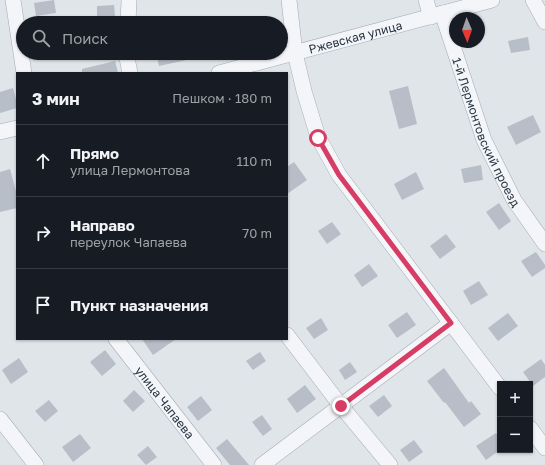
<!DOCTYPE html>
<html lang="ru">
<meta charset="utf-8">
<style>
body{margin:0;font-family:"Golos Text",sans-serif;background:#20242c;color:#f1f3f6}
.controls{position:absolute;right:12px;bottom:12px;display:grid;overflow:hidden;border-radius:0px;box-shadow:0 1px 3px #0004}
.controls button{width:36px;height:36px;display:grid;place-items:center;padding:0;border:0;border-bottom:1px solid #363941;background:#171b24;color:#f1f3f6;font:20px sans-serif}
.compass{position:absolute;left:449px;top:12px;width:36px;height:36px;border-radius:50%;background:#171b24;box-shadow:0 1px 3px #0004;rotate:178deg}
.stop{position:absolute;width:12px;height:12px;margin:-9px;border:3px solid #d73d64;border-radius:50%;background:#fff}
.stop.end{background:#d73d64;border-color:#fff;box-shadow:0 1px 4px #0008}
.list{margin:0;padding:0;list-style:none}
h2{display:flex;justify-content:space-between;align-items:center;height:52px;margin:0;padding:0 16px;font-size:17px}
h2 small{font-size:13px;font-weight:400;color:#9ea1a6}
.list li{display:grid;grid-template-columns:26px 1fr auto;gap:12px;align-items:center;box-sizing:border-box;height:72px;padding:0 16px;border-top:1px solid #363941}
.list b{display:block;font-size:15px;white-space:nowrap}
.list p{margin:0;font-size:13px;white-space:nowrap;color:#9ea1a6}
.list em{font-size:13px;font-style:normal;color:#9ea1a6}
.icon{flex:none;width:22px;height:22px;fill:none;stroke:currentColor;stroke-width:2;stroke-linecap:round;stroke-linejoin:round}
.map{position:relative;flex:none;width:545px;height:465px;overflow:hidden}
.search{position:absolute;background:#171b24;box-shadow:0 1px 3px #0004;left:16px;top:16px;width:272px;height:44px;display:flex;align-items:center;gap:10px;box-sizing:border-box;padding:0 14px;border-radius:22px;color:#9ea1a6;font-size:15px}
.panel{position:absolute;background:#171b24;box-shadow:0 1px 3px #0004;left:16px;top:72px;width:272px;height:268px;border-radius:0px}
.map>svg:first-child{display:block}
</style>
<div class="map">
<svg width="545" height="465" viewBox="0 0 545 465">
<rect width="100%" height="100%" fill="#e0e5ea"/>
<g fill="#b7bec7">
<polygon points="54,0 56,13 36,16 34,3"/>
<polygon points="114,5 115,16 97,17 97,6"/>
<polygon points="528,37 530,50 511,53 508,41"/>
<polygon points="156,53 195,53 196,58 159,66"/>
<polygon points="115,61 118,73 82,73 82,69"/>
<polygon points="408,86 417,124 399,129 389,91"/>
<polygon points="13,88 17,103 17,108 0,113 0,92"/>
<polygon points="533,115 541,132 516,145 507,127"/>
<polygon points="294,162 307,180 287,194 287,167"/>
<polygon points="481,165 483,180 464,183 461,169"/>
<polygon points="10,169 17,195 17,208 0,212 0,172"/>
<polygon points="416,172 424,189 402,200 394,184"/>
<polygon points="499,203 511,221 499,230 486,212"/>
<polygon points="332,222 341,234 327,244 318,231"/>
<polygon points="446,234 456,247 440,259 430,246"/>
<polygon points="536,252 545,265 545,268 532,277 521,261"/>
<polygon points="369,264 378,276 362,287 354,275"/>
<polygon points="479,281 488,295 471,305 463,291"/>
<polygon points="407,312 416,325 397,338 388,325"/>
<polygon points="508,313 518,326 498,341 488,328"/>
<polygon points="321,318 328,330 314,339 306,328"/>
<polygon points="142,339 176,339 153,355"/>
<polygon points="105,350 116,364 102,376 90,362"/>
<polygon points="260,352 266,361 253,370 246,361"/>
<polygon points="19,358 28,372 11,384 2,370"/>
<polygon points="541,359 545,365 545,377 533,386 523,372"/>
<polygon points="350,362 357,372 345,380 339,370"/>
<polygon points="444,368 469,403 471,401 481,414 464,427 445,402 444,403 427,381"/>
<polygon points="305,385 316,399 297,413 287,399"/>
<polygon points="134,390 145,401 133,412 123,401"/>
<polygon points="384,395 392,406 378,417 369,406"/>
<polygon points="201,396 212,410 198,421 187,407"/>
<polygon points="49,400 58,411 45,422 35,411"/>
<polygon points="262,415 272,429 263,436 252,422"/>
<polygon points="496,433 500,439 500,450 486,460 476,446"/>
<polygon points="80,434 91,448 73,462 62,447"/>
<polygon points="227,439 249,465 230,465 216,448"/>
<polygon points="414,440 423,452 409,462 400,450"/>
<polygon points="148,446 157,457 146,465 137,455"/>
</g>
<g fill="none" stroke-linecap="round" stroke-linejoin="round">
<defs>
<g id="minor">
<polyline points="13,0 24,73"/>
<polyline points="289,0 295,53 304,91 318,137 339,175 500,388"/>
<polyline points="426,0 431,17"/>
<polyline points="533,0 545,22"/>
<path id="s1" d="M442,13l42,127 30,60 31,44"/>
<polyline points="128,23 129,0"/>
<polyline points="126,53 130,73"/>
<path id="s2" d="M219,73l273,-73"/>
<polyline points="0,132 17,128"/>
<polyline points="287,335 341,406 390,465"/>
<path id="s3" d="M116,339l98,126"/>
<polyline points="0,419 36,465"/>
<polyline points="530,428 545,448"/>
<polyline points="262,465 451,323"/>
</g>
</defs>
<use href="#minor" stroke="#a5acb4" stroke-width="16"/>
<use href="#minor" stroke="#f3f5f8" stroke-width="15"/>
</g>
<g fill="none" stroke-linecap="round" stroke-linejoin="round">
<polyline stroke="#d73d64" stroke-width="5" points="318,138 339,175 451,323 341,406"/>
</g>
<g text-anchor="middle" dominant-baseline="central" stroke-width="4" stroke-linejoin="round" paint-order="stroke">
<g font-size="12" fill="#273442" stroke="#f0f3f7">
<text stroke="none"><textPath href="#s2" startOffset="141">Ржевская улица</textPath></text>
<text stroke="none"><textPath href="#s1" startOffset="127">1-й Лермонтовский проезд</textPath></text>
<text stroke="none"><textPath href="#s3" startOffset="80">улица Чапаева</textPath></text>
</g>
</g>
</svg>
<div class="controls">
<button>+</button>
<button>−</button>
</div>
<svg class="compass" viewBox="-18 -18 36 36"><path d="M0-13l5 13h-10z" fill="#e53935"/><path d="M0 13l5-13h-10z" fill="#9ea1a6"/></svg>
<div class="stop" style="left:318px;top:138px"></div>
<div class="stop end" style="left:341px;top:406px"></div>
<div class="search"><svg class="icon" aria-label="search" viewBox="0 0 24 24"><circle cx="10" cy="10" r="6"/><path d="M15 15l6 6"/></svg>Поиск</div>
<section class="panel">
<h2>3 мин<small>Пешком · 180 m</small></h2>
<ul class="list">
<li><svg class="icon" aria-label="ahead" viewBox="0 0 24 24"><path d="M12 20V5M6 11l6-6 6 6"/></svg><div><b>Прямо</b><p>улица Лермонтова</p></div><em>110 m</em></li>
<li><svg class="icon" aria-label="right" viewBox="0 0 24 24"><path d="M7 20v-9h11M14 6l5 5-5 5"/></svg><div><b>Направо</b><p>переулок Чапаева</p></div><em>70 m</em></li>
<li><svg class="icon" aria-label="arrive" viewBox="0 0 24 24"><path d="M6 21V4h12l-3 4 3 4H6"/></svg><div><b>Пункт назначения</b></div></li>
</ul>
</section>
</div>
